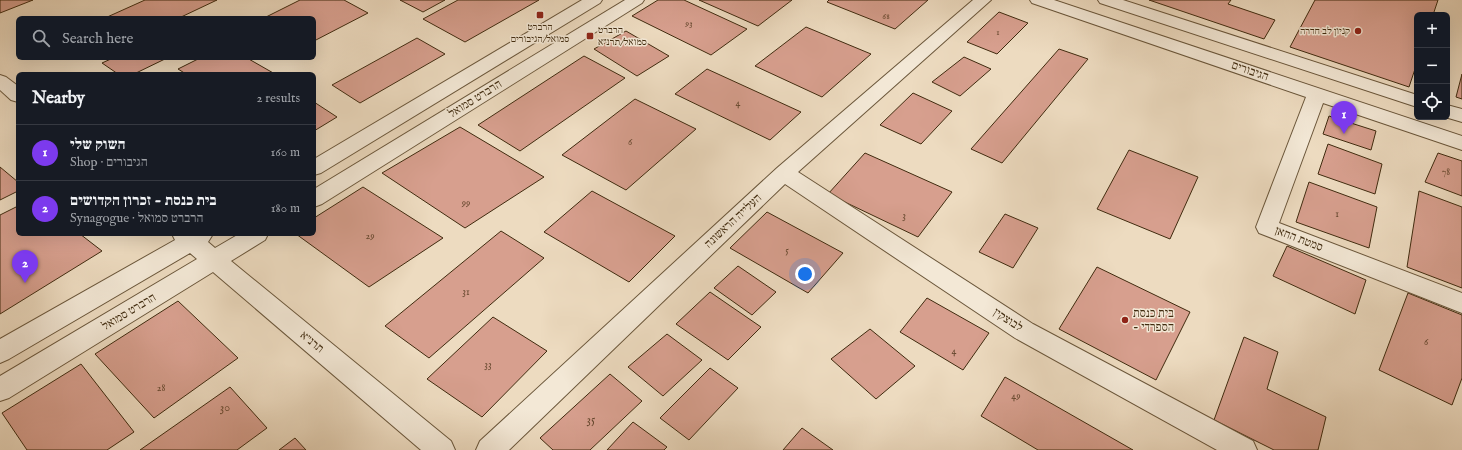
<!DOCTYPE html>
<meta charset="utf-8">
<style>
body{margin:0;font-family:"IM FELL English","Frank Ruhl Libre",serif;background:#20242c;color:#f1f3f6}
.controls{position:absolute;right:12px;top:12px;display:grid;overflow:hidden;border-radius:6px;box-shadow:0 4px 16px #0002}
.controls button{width:36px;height:36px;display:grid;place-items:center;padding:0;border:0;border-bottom:1px solid #363941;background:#171b24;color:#f1f3f6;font:20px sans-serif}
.you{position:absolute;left:805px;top:274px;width:14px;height:14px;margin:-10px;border:3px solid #fff;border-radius:50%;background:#1a73e8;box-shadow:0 0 0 6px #1a73e833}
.badge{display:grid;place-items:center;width:26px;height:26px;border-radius:50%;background:#7c3aed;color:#fff;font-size:13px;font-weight:700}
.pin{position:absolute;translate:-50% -33px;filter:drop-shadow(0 1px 2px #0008)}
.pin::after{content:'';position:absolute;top:21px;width:14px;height:12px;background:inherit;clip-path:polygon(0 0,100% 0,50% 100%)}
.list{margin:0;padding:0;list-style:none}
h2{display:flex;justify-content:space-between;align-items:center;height:52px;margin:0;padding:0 16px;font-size:17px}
h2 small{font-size:13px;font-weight:400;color:#9ea1a6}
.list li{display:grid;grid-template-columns:26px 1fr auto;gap:12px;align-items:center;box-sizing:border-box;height:56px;padding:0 16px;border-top:1px solid #363941}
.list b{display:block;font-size:15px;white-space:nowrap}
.list p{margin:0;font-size:13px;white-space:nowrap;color:#9ea1a6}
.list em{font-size:13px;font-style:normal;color:#9ea1a6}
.icon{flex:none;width:22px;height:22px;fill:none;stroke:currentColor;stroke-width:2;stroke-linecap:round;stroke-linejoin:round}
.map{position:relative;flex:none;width:1462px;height:450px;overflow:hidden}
.search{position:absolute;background:#171b24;box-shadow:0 4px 16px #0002;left:16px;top:16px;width:300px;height:44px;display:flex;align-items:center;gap:10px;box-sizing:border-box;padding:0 14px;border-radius:6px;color:#9ea1a6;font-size:15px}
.panel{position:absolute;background:#171b24;box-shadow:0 4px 16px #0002;left:16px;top:72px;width:300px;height:164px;border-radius:6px}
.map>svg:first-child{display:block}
</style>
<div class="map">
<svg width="1462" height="450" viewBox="0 0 1462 450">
<rect width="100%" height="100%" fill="#eddbc0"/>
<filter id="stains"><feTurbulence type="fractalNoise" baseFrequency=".005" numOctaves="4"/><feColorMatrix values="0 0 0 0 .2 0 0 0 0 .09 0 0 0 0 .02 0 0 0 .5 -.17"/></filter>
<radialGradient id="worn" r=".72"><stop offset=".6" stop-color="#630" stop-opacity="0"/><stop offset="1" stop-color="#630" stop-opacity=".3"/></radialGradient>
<g fill="#d79f8e" stroke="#402b0f">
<polygon points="0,0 33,0 0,13"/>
<polygon points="145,0 217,0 179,18 105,18"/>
<polygon points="300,0 344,0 368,13 314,41 314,18 264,18"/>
<polygon points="400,0 445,0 423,12"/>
<polygon points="458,0 539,0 465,42 423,19"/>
<polygon points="658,0 684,0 747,29 711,55 632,16"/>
<polygon points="699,0 792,0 758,26"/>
<polygon points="829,0 928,0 895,29 827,2"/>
<polygon points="1149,0 1231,0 1228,4 1275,20 1264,39"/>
<polygon points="1315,0 1438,0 1433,15 1417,15 1417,63 1409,87 1290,47"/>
<polygon points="999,12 1028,23 997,54 967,42"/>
<polygon points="806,27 871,54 822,97 755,66"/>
<polygon points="626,31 669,56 637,76 594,49"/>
<polygon points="417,38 445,54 360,103 332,85"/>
<polygon points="1059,49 1088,59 1002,163 971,149"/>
<polygon points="584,56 625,78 520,151 478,125"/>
<polygon points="964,57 991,69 960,96 932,82"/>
<polygon points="113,58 167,58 134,74 118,74 102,63"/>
<polygon points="200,58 247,58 275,74 186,74 178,69"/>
<polygon points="707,69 801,112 770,140 675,94"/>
<polygon points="1462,74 1462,99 1456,97"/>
<polygon points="913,93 952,111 921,144 880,125"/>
<polygon points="635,99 696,129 626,190 562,155"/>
<polygon points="314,102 337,117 314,131"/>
<polygon points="1329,116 1376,131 1371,150 1323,134"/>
<polygon points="460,127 544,177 465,228 382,173"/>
<polygon points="1328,144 1382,164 1375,194 1318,174"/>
<polygon points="1129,150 1198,177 1170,239 1097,209"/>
<polygon points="865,153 952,192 918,237 828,194"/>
<polygon points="1438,153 1462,161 1462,196 1425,182"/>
<polygon points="0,167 18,182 18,191 0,200"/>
<polygon points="1309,182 1377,207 1369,248 1296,222"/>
<polygon points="363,187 443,238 369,287 296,234 314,234 314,218"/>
<polygon points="592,191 675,236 629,282 544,232"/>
<polygon points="1419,191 1462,207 1462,288 1407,267"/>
<polygon points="18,206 18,234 80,234 102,251 0,314 0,215"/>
<polygon points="767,212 843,253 808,293 730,248"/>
<polygon points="1005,214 1038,228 1013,268 979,252"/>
<polygon points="501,231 544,258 429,358 385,326"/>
<polygon points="1287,246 1366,280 1355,314 1273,276"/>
<polygon points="738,266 776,292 752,315 714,288"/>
<polygon points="1097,267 1190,312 1156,380 1059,329"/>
<polygon points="710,292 761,327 728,360 676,324"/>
<polygon points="1408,293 1462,315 1462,378 1452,405 1379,370"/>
<polygon points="927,298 989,333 963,370 900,332"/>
<polygon points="178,301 238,358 154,418 95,354"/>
<polygon points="493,317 547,351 482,417 427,379"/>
<polygon points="870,329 915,366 876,399 831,359"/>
<polygon points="667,334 702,360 663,396 628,367"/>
<polygon points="1244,337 1278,352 1267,389 1326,417 1318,450 1274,450 1214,420"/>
<polygon points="81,364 134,432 107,450 27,450 2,413"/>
<polygon points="710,368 738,388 689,440 660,418"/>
<polygon points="610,374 642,401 590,450 553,450 540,438"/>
<polygon points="1005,377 1133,450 1038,450 981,416"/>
<polygon points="230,387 267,428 237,450 140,450"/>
<polygon points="633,422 667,447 664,450 607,450"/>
<polygon points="802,428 833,450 783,450"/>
<polygon points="295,438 306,450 279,450"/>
</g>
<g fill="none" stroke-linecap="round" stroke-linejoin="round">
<defs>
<g id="minor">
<polygon points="582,0 602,0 600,3 321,173 314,175 314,159"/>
<polygon points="625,0 644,0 642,3 322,204 314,207 314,189"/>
<polygon points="973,0 991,0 798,172 1033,324 1253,441 1257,450 1217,450 1015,338 785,184 509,450 476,450 480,441 777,168"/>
<polygon points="1030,0 1054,0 1462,136 1462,150 1323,103 1279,223 1462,293 1462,313 1259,233 1256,227 1306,97 1032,3"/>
<polygon points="1098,0 1123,0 1417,95 1417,107 1100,3"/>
<polygon points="0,75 6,77 18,86 18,102 11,100 0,90"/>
<polygon points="1447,105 1462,109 1462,122 1445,117 1447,117"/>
<polygon points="172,234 213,234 208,242 215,248 239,234 268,234 265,240 231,261 451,441 455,450 421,450 213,272 9,398 0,401 0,376 197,259 190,253 9,359 0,363 0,339 175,240"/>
</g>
</defs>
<use href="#minor" stroke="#6b573b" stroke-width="2"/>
<use href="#minor" fill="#f3e8d6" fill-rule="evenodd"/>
</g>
<g fill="#8f2418" stroke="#f3e8d6" stroke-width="1.5">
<rect x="536" y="11" width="8" height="8" rx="2"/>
<circle cx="1358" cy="31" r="4"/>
<rect x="586" y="32" width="8" height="8" rx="2"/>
<circle cx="1125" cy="320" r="4"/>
</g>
<g text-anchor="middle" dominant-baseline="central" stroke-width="3" stroke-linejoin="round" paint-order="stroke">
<g font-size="9" fill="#66482f">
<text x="886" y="16">68</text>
<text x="689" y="23">93</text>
<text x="998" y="32">1</text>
</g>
<g font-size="10" fill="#402b0f" stroke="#f3e8d6">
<text x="540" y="27">הרברט<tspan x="540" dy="12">סמואל/הגיבורים</tspan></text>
<text x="598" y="30" text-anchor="start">הרברט<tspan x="598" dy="12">סמואל/תרנ״א</tspan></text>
<text x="1350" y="31" text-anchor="end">קניון לב חדרה</text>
</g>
<g font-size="10" fill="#66482f">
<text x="738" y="103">4</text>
<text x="630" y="142">6</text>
<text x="1446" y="172">78</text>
<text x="466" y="203">99</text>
<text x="1337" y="214">1</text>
<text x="904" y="216">3</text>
<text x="370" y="236">29</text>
<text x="787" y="250">5</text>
<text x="466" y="292">31</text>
<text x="1426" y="342">6</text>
<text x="954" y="351">4</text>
<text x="488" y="365">33</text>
<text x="161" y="388">28</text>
<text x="1016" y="396">49</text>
</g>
<g font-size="12" fill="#402b0f" stroke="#f3e8d6">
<text transform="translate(1250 71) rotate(19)">הגיבורים</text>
<text transform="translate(475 99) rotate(-32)">הרברט סמואל</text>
<text transform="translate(733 221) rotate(-43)">העלייה הראשונה</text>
<text transform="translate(1299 239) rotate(21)">סמטת החאן</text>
<text transform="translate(129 312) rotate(-31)">הרברט סמואל</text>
<text transform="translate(1008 320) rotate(33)">לבוצקין</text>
<text transform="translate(312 342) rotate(40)">תרנ״א</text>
</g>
<g font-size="12" fill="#402b0f" stroke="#f3e8d6" text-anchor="start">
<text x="1133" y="313">בית כנסת<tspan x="1133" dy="14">- הספרדי</tspan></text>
</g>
<g font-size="12" fill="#66482f">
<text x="225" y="407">30</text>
<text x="591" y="419">35</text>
</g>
</g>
<rect width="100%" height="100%" filter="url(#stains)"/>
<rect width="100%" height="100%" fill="url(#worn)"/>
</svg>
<div class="controls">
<button>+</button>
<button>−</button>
<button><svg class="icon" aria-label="locate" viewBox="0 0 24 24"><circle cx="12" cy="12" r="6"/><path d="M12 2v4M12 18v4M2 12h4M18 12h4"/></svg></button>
</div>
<div class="you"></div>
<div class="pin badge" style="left:1344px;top:134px">1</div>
<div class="pin badge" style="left:25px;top:283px">2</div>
<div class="search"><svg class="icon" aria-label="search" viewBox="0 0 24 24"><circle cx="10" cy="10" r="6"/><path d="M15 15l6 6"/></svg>Search here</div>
<section class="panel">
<h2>Nearby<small>2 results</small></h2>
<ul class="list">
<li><span class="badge">1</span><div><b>השוק שלי</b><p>Shop · הגיבורים</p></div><em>160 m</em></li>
<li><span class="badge">2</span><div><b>בית כנסת - זכרון הקדושים</b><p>Synagogue · הרברט סמואל</p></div><em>180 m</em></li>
</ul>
</section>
</div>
